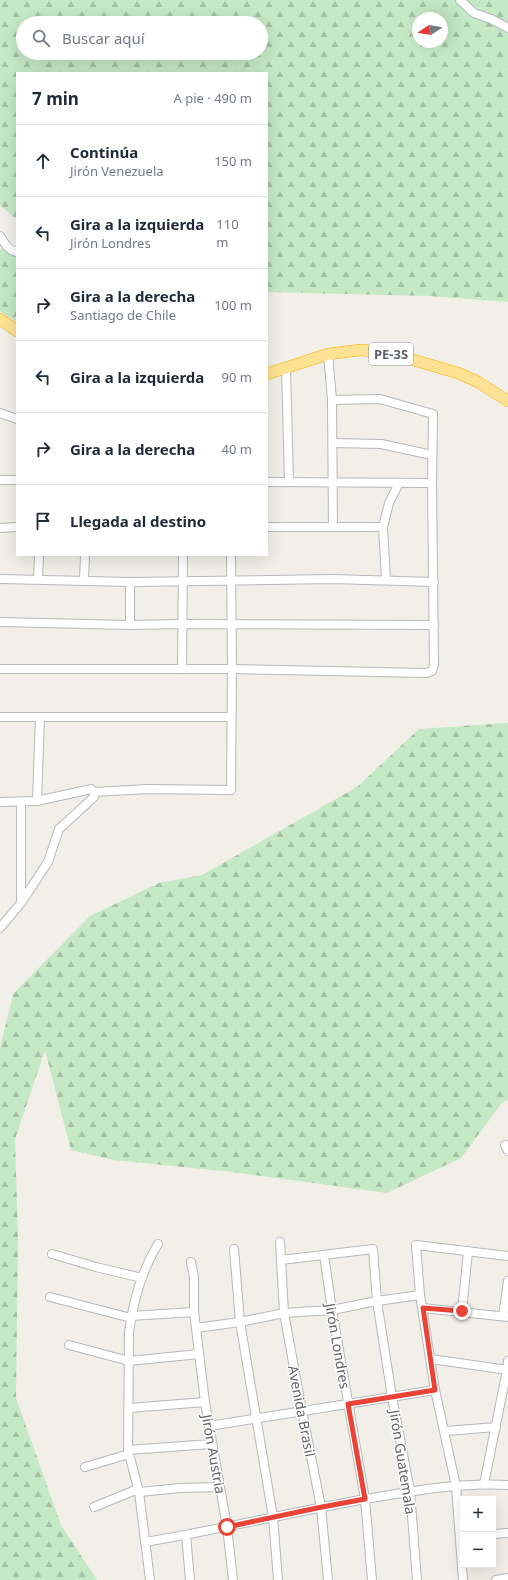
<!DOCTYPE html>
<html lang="es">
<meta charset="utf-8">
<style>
body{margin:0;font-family:"Noto Sans",sans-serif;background:#f6f6f7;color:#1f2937}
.controls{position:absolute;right:12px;bottom:12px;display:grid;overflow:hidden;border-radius:0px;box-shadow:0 4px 16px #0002}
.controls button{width:36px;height:36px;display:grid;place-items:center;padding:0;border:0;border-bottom:1px solid #e0e1e3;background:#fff;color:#1f2937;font:20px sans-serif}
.compass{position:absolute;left:412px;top:12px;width:36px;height:36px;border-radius:50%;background:#fff;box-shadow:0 4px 16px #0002;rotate:258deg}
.stop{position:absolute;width:12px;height:12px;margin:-9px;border:3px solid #ea4335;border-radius:50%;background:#fff}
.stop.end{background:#ea4335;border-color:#fff;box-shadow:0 1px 4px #0008}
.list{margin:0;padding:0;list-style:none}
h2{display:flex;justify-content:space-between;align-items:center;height:52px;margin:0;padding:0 16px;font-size:17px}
h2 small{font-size:13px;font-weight:400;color:#747a83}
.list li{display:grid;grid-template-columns:26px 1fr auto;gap:12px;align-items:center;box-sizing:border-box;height:72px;padding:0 16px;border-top:1px solid #e0e1e3}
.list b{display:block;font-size:15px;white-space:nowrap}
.list p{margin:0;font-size:13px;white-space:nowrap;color:#747a83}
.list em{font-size:13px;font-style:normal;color:#747a83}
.icon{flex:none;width:22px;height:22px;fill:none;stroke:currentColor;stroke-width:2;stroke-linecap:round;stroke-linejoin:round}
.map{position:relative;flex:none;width:508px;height:1580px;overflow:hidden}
.search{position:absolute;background:#fff;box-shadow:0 4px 16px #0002;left:16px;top:16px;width:252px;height:44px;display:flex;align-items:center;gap:10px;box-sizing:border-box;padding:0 14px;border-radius:22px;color:#747a83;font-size:15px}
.panel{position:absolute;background:#fff;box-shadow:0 4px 16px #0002;left:16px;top:72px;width:252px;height:484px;border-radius:0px}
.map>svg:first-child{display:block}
</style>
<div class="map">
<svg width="508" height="1580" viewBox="0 0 508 1580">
<defs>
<pattern id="forest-firs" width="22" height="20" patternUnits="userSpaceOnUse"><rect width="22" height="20" fill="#c5e8c5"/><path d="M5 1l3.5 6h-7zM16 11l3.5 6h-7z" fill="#a3c0a4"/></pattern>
</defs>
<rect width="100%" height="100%" fill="#f1efe8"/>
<g fill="url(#forest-firs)" fill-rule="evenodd">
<path d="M0,0h508v302l-79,-6 -162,-4v-219h-250v147l-17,-15zM418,18h24v24h-24zM23,23h238v30h-238z"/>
<polygon points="0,249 4,249 17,255 17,322 0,311"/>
<polygon points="508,723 508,1099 501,1104 461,1158 387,1193 232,1172 113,1160 71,1150 45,1050 15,1139 18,1238 16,1398 61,1525 97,1580 0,1580 0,1048 13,994 90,916 159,883 202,875 357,787 419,729"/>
</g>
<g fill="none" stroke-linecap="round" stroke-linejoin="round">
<defs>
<g id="minor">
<polyline points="460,0 474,13 491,19 508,28"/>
<path d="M0,236c5,8 8,14 17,16"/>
<polyline points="328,354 332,400 333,527"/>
<polyline points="286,367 289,482"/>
<polyline points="0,413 17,419"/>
<polyline points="333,443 381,444 432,455"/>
<polyline points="0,480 17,480"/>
<polyline points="267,482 432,483"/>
<polyline points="267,527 383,527"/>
<polyline points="0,528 17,527"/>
<polyline points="0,579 130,582 332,579 434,582"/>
<polyline points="38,579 39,555"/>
<polyline points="386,580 383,527 389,503 399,483"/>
<polyline points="84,581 85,555"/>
<polyline points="0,622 130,625 182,624 434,625"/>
<polyline points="130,625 130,582"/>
<polyline points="0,669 232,669 426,673 432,671 434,665 432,483 433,414 380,399 332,400"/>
<polyline points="182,669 183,555"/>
<polyline points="0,717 231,717"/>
<polyline points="94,792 148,789 231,790 232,669 231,555"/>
<polyline points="37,801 40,717"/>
<polyline points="0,802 37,801 91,789 94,792 94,797 59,829 48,862 21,903 0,928"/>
<polyline points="21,902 21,802"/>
<polyline points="505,1145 508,1151"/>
<polyline points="280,1242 284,1313 302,1411 321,1507 328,1580"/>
<polyline points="234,1249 240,1322 273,1517 278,1580"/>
<polyline points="52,1254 96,1267 142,1278"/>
<polyline points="324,1255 332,1310 365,1499 372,1580"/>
<polyline points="281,1260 373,1249 377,1301 392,1397 410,1491 417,1580"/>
<polyline points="191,1262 194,1277 194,1312"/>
<polyline points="50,1297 131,1318"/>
<polyline points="423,1308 508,1317"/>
<polyline points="462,1311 468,1251"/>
<polyline points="131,1316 194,1312 205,1402 227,1527 233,1580"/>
<polyline points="503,1316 508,1281"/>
<polyline points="196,1328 240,1322 284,1313 332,1310 377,1301 420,1295"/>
<polyline points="69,1345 129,1361 199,1354"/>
<polyline points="431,1359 508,1370"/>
<polyline points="129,1408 205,1402"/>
<polyline points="209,1426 435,1390"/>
<polyline points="446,1431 496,1427"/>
<polyline points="128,1450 211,1444"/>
<polyline points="85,1467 129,1454"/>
<polyline points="484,1484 507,1370 508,1361"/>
<polyline points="139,1492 180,1488 220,1487"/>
<polyline points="94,1507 138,1489"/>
<polyline points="493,1534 508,1533"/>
<polyline points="186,1535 190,1580"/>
<path d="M145,1542c74,-12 147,-30 221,-43 47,-8 94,-17 142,-14"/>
<path d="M150,1580l-11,-88 -11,-42 1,-118c4,-30 13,-62 29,-88"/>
<polyline points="463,1580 456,1486 435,1390 420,1295 416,1245 508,1256"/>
<polyline points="496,1580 508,1578"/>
</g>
<g id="highway">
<polyline points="0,319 17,331"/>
<polyline points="267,374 328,354 360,350 386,352 458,373 478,382 508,401"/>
</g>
</defs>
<use href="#minor" stroke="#b5b8bc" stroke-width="10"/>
<use href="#highway" stroke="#f9ab00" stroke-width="12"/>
<use href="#minor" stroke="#fff" stroke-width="8"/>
<use href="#highway" stroke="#fde293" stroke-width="11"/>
</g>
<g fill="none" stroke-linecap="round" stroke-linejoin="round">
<polyline stroke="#ea4335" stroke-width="5" points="227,1527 322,1507 365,1499 348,1404 435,1390 423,1308 462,1311"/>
</g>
<g text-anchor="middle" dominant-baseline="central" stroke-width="3" stroke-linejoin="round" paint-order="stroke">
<rect fill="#fff" stroke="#8f9295" stroke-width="1" x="369" y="343" width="44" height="22" rx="3"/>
<g font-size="13" font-weight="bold" fill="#5f6368">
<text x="391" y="354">PE-3S</text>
</g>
<g font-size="14" fill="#5f6368" stroke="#fff">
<text transform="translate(338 1346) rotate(80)">Jirón Londres</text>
<text transform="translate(302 1411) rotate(79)">Avenida Brasil</text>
<text transform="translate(214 1454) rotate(80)">Jirón Austria</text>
<text transform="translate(403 1462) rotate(81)">Jirón Guatemala</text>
</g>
</g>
</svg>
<div class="controls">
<button>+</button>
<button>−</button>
</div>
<svg class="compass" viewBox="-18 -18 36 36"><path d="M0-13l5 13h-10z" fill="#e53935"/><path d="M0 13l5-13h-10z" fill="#747a83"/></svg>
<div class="stop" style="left:227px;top:1527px"></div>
<div class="stop end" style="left:462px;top:1311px"></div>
<div class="search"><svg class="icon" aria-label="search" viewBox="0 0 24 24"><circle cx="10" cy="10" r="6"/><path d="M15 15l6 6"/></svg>Buscar aquí</div>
<section class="panel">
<h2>7 min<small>A pie · 490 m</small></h2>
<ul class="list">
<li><svg class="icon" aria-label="ahead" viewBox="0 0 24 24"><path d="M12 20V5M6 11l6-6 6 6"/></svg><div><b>Continúa</b><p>Jirón Venezuela</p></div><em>150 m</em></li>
<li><svg class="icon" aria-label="left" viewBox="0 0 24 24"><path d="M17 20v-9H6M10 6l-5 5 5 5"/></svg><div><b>Gira a la izquierda</b><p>Jirón Londres</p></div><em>110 m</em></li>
<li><svg class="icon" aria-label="right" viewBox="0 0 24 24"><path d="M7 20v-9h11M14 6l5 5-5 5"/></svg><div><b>Gira a la derecha</b><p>Santiago de Chile</p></div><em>100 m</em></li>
<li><svg class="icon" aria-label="left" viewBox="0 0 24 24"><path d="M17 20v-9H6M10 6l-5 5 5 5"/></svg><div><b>Gira a la izquierda</b></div><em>90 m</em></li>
<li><svg class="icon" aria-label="right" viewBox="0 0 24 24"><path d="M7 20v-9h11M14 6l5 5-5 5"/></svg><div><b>Gira a la derecha</b></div><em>40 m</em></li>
<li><svg class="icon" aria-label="arrive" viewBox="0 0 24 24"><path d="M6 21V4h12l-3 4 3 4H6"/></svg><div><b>Llegada al destino</b></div></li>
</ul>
</section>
</div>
